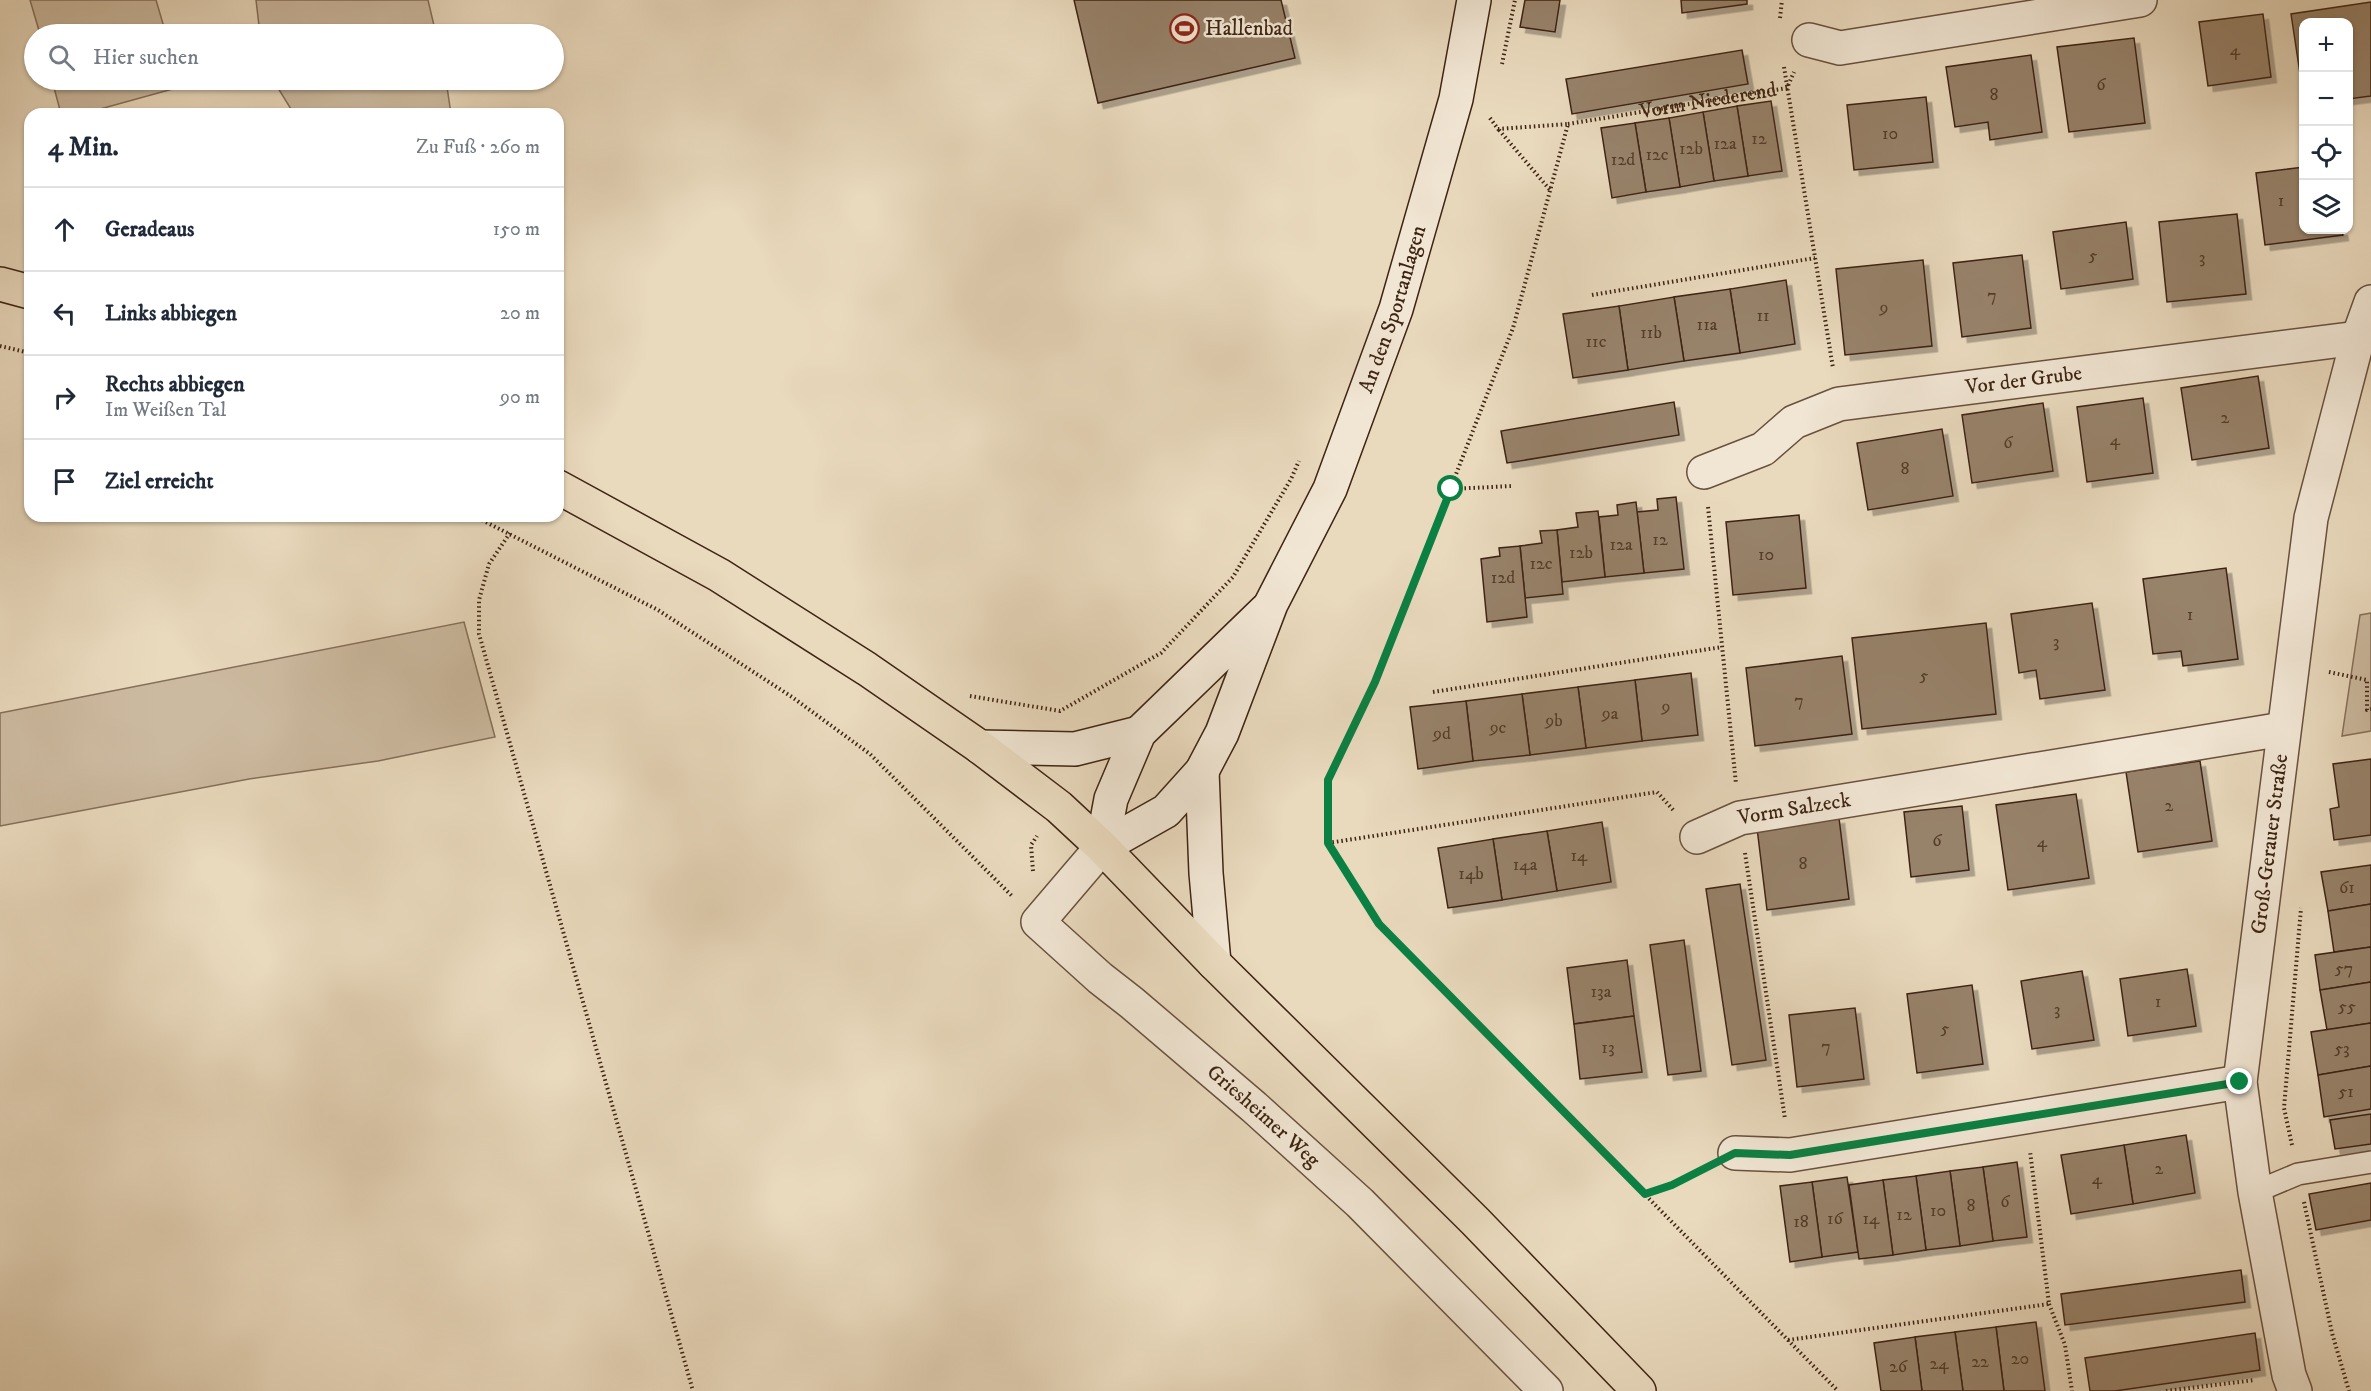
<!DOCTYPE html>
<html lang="de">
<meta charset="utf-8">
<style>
body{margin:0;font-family:"IM FELL DW Pica",serif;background:#f6f6f7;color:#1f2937}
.controls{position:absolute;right:18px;top:18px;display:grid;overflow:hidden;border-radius:12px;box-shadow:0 2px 4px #0004}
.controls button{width:54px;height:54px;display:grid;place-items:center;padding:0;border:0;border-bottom:2px solid #e0e1e3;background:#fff;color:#1f2937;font:30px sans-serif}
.stop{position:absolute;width:18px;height:18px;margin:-14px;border:4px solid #0b8043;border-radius:50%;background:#fff}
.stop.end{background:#0b8043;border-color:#fff;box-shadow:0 2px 6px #0008}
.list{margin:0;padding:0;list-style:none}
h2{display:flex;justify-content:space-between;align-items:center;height:78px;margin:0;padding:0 24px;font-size:26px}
h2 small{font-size:20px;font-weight:400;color:#747a83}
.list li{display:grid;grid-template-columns:39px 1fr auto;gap:18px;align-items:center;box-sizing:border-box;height:84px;padding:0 24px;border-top:2px solid #e0e1e3}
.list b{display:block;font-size:22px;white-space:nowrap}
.list p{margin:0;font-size:20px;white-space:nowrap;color:#747a83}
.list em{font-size:20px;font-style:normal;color:#747a83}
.icon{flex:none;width:33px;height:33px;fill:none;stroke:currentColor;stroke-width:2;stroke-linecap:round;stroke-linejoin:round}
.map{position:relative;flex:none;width:2371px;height:1391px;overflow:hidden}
.search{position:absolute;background:#fff;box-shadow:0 2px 4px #0004;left:24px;top:24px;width:540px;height:66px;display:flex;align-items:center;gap:15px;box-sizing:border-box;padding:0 21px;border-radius:33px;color:#747a83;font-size:22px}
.panel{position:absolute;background:#fff;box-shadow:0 2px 4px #0004;left:24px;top:108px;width:540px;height:414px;border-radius:18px}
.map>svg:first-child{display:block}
</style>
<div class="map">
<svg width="2371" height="1391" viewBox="0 0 2371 1391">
<defs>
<filter id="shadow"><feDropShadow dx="5.5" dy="5.5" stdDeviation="0" flood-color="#0004"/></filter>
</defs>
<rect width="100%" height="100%" fill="#e9d9bd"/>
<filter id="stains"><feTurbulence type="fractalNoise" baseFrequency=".00333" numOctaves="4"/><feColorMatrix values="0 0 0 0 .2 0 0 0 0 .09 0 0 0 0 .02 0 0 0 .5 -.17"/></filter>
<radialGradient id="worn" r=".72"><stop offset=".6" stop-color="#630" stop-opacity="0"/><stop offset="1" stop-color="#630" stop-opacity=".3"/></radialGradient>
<g fill="#ccbaa0" stroke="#856f5a" stroke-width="1.5">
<polygon points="30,0 156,0 166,34 40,34"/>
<polygon points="256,0 428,0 436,34 260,34"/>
<polygon points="52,80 178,80 180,87 82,114 61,114"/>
<polygon points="273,80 446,80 451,114 294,114"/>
<polygon points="2371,613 2371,731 2342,736 2360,615"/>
<polygon points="464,622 495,737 378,761 249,779 0,826 0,713"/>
</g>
<g fill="#97826b" stroke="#3e2413" stroke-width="1.5" filter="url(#shadow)">
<polygon points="1074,0 1281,0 1295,58 1098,103"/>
<polygon points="1525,0 1560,0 1555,32 1520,27"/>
<polygon points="1681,0 1747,0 1747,4 1682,13"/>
<polygon points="2371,2 2371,96 2348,99 2348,22 2304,22 2304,100 2291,14"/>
<polygon points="2263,14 2271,77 2208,86 2199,22"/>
<polygon points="2134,38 2145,123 2069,132 2057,47"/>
<polygon points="1742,50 1748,84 1572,114 1566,79"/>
<polygon points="2031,55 2042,132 1990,140 1988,122 1955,127 1946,67"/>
<polygon points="1926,97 1933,162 1854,170 1847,105"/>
<polygon points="1771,101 1782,171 1748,176 1737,106"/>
<polygon points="1737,106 1748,176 1714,181 1703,112"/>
<polygon points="1703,112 1714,181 1680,187 1669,118"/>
<polygon points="1669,118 1680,187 1646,192 1635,123"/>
<polygon points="1635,123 1646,192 1612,198 1601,128"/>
<polygon points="2304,167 2304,230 2342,230 2343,235 2265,245 2256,173"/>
<polygon points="2237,214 2246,294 2167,302 2159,222"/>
<polygon points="2126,222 2133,279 2061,289 2053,232"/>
<polygon points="2022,255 2031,328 1962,337 1953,263"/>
<polygon points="1923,260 1932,346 1845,355 1836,269"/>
<polygon points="1786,280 1795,344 1740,353 1730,289"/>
<polygon points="1730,289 1740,353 1684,361 1674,297"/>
<polygon points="1674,297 1684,361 1628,370 1619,306"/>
<polygon points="1619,306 1628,370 1573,378 1563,314"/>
<polygon points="2258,376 2269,448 2192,460 2181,388"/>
<polygon points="2143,398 2153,473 2087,482 2077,407"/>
<polygon points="1674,402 1679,435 1507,463 1501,431"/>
<polygon points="2043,403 2053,471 1972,483 1962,415"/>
<polygon points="1942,429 1953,496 1868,510 1857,443"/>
<polygon points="1676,497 1684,569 1644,573 1637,512 1658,510 1657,499"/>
<polygon points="1636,502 1644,573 1605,577 1599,517 1618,515 1617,505"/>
<polygon points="1598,511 1605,577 1562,582 1557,530 1578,527 1576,513"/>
<polygon points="1799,515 1806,588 1733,595 1726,522"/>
<polygon points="1557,530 1563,594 1525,598 1520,546 1542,543 1540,531"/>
<polygon points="1520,546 1527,617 1487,622 1481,559 1500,556 1499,548"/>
<polygon points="2226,568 2238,659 2183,666 2181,651 2153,654 2143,579"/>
<polygon points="2092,603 2105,690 2040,699 2036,670 2019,673 2011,614"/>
<polygon points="1986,623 1996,714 1862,729 1852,638"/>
<polygon points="1842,656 1852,734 1755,746 1746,668"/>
<polygon points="1691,673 1698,735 1642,741 1635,680"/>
<polygon points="1635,680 1642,741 1586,748 1578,687"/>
<polygon points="1578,687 1586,748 1530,755 1522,694"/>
<polygon points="1522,694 1530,755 1473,761 1466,701"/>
<polygon points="1466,701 1473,761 1418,769 1410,707"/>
<polygon points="2371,759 2371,835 2334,840 2330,809 2339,807 2333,764"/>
<polygon points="2200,761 2212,841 2138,852 2126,772"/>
<polygon points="2076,794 2089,878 2008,890 1996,805"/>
<polygon points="1962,806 1969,870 1911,877 1904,812"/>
<polygon points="1839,818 1849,899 1767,910 1757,828"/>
<polygon points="1602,822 1611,882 1557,891 1547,831"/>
<polygon points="1547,831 1557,891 1502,900 1493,839"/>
<polygon points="1493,839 1502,900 1448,908 1438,848"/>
<polygon points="2371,865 2371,904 2328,911 2321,872"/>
<polygon points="1740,884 1766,1060 1732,1065 1706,889"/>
<polygon points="2371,904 2371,947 2334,952 2328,911"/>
<polygon points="1684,940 1701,1071 1668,1075 1650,945"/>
<polygon points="2371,947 2371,982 2320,990 2315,955"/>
<polygon points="1627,960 1634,1016 1574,1024 1567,968"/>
<polygon points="2187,969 2196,1026 2128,1036 2120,979"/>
<polygon points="2082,971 2094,1040 2032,1049 2021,981"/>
<polygon points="2371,982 2371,1023 2327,1030 2320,990"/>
<polygon points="1972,985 1983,1064 1917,1073 1907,994"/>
<polygon points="1855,1008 1864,1079 1797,1087 1789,1015"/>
<polygon points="1634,1016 1642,1072 1580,1079 1574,1024"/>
<polygon points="2371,1023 2371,1066 2318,1075 2311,1032"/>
<polygon points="2371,1066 2371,1109 2324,1117 2318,1075"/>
<polygon points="2371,1114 2371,1144 2335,1149 2330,1120"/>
<polygon points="2186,1135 2195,1193 2133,1204 2124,1145"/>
<polygon points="2124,1145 2133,1204 2071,1214 2061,1155"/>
<polygon points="2017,1162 2027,1237 1993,1241 1983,1167"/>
<polygon points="1983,1167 1993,1241 1960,1246 1950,1171"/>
<polygon points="1950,1171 1960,1246 1926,1250 1916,1176"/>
<polygon points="1916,1176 1926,1250 1893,1255 1883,1180"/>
<polygon points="1847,1177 1858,1252 1822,1257 1812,1182"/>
<polygon points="1883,1180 1893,1255 1859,1259 1849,1185"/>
<polygon points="1812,1182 1822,1257 1790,1262 1780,1186"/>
<polygon points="2371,1183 2371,1220 2316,1230 2309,1194"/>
<polygon points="2241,1270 2245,1302 2065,1325 2061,1294"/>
<polygon points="2036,1322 2045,1391 2004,1391 1996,1327"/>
<polygon points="1996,1327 2004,1391 1963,1391 1955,1332"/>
<polygon points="1955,1332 1963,1391 1922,1391 1915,1337"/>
<polygon points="2255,1333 2260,1370 2115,1391 2090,1391 2085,1358"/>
<polygon points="1915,1337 1922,1391 1881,1391 1874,1343"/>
</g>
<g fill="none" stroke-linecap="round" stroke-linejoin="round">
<defs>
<polyline id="lane" points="2255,1192 2298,1174 2371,1162"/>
<g id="street">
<polyline points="1809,40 1840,48 2140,0"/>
<path id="s2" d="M1704,472l59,-23 31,-27 45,-18 519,-66"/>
<path id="s3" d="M1697,837l43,-19 543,-89"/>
<path id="s4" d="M1102,847l-64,75 62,56 32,25 122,104 106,96 186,188"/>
<polyline points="1735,1153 1790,1155 2240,1082"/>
<path id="s5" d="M2295,1391l-6,-16 -34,-183 -15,-110 71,-564 47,-180 13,-36"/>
</g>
<g id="secondary">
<polyline points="980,747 1075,749 1139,733"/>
<polyline points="1202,771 1206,873 1214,963"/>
<path id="s6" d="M1102,847l64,-36 36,-40 20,-38 49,-129 59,-115 66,-180 60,-210 18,-99"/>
<polyline points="1102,847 1111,799 1139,733 1266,610"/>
</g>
<g id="primary">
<polyline points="0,284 30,292"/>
<polyline points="558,487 719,575 867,669 980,747 1059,807 1102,847 1214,963 1475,1221 1639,1391"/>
</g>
</defs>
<use href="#lane" stroke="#69513e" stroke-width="24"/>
<use href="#street" stroke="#69513e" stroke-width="36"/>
<use href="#secondary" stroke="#3e2413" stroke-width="36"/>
<use href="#primary" stroke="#3e2413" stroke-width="36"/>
<g stroke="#3e2413" stroke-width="4" stroke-dasharray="1.5 3" stroke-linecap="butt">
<polyline points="1780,18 1782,0"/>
<polyline points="1502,64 1515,0"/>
<polyline points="1784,67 1833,368"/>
<polyline points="1490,118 1498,129 1568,124 1513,328 1375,682 1328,780 1328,843 1379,924 1838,1391"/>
<path id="s1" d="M1568,124l219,-36 7,-16"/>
<polyline points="1499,130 1550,190"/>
<polyline points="1592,295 1815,258"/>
<polyline points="0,346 30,353"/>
<polyline points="1451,489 1512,486"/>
<polyline points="1708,507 1736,784"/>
<polyline points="474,516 658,610 792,697 870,754 1012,896"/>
<polyline points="510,533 489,564 479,600 479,634 693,1391"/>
<polyline points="2329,672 2367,680 2367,710 2371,709"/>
<polyline points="1433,692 1722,647"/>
<polyline points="970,696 1060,711 1161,653 1233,577 1291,479 1299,461"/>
<polyline points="1328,843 1657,792 1675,812"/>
<polyline points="1745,853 1785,1119"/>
<polyline points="1033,871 1031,845 1037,836"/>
<polyline points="2292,1145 2284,1108 2301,908"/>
<polyline points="1645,1194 1672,1185 1704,1169"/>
<polyline points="2304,1202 2332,1333 2349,1391"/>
<polyline points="2049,1304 2065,1345 2072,1391"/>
<polyline points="1788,1340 2049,1304 2030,1151"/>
<polyline points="2166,1391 2255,1380"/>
</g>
<use href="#lane" stroke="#f1e6d4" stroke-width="21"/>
<use href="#street" stroke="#f1e6d4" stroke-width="33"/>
<use href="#secondary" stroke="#f1e6d4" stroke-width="33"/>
<use href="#primary" stroke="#e9d9bd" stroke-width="33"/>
</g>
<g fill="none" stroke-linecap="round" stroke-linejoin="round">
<polyline stroke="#0b8043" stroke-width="8" points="1451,489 1375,682 1328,780 1328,843 1379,924 1645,1194 1672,1185 1735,1153 1790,1155 2240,1082"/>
</g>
<defs>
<symbol id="stadium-ring" viewBox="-11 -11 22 22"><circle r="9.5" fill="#f1e6d4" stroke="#8f2418" stroke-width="1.5"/><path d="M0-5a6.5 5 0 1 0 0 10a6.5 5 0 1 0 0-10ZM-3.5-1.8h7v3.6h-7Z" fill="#8f2418"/></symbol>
</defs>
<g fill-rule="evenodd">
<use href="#stadium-ring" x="1168" y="12" width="33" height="33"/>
</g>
<g text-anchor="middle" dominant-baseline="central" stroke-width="5" stroke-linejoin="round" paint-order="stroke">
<g font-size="18" fill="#543c29">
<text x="2235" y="50">4</text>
<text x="2101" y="85">6</text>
<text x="1994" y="95">8</text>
<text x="1890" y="134">10</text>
<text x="1759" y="139">12</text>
<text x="1725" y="144">12a</text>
<text x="1691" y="149">12b</text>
<text x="1657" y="155">12c</text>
<text x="1623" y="160">12d</text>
<text x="2281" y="201">1</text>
<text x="2093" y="256">5</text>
<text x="2202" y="258">3</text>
<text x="1992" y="296">7</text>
<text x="1884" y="308">9</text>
<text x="1763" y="316">11</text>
<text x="1707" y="325">11a</text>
<text x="1651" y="333">11b</text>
<text x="1596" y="342">11c</text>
<text x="2225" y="418">2</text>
<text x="2115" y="440">4</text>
<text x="2008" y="443">6</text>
<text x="1905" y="469">8</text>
<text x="1660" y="540">12</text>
<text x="1621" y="545">12a</text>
<text x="1581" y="553">12b</text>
<text x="1766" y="555">10</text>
<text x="1541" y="564">12c</text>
<text x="1503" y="578">12d</text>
<text x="2190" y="615">1</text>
<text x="2056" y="642">3</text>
<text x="1924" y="676">5</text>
<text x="1799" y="701">7</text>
<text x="1666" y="707">9</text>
<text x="1610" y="714">9a</text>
<text x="1554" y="721">9b</text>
<text x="1498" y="728">9c</text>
<text x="1442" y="734">9d</text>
<text x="2169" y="806">2</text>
<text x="1937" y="841">6</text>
<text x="2042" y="842">4</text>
<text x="1579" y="856">14</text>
<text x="1803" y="864">8</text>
<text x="1525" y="865">14a</text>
<text x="1471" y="874">14b</text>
<text x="2347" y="888">61</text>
<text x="2344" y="969">57</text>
<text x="1601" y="992">13a</text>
<text x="2158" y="1002">1</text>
<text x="2347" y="1007">55</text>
<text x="2057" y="1010">3</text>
<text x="1945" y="1029">5</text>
<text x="1826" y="1047">7</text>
<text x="1608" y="1048">13</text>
<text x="2342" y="1049">53</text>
<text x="2346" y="1092">51</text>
<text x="2159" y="1169">2</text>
<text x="2097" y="1179">4</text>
<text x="2005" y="1202">6</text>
<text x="1971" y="1206">8</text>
<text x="1938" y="1211">10</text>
<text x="1904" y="1215">12</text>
<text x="1835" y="1219">16</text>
<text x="1871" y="1219">14</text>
<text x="1801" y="1222">18</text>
<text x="2020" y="1359">20</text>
<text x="1980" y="1362">22</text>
<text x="1939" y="1364">24</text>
<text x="1898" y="1367">26</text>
</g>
<g font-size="21" fill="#3e2413" stroke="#f1e6d4" text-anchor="start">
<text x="1205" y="29">Hallenbad</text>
</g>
<g font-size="21" fill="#3e2413" stroke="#f1e6d4">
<text stroke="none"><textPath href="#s1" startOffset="142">Vorm Niederend</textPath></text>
<text stroke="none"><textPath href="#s6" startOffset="628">An den Sportanlagen</textPath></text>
<text stroke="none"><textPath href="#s2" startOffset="339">Vor der Grube</textPath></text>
<text stroke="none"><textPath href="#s3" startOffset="102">Vorm Salzeck</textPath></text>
<text stroke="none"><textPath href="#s5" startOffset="554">Groß-Gerauer Straße</textPath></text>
<text stroke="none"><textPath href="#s4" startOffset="396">Griesheimer Weg</textPath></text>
</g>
</g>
<rect width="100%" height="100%" filter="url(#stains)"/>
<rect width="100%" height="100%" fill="url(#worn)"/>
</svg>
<div class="controls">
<button>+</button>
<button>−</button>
<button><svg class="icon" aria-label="locate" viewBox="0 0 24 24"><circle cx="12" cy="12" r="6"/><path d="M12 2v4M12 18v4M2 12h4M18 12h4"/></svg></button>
<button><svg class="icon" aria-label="layers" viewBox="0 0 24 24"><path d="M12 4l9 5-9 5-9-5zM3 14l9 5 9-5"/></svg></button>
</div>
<div class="stop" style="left:1451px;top:489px"></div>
<div class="stop end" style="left:2240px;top:1082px"></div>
<div class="search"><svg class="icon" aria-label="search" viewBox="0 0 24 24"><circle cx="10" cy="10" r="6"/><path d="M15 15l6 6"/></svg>Hier suchen</div>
<section class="panel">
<h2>4 Min.<small>Zu Fuß · 260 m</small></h2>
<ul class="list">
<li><svg class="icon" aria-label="ahead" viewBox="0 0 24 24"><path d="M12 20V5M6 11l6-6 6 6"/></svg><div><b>Geradeaus</b></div><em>150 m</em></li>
<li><svg class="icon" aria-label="left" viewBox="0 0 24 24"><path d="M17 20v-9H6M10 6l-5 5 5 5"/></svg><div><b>Links abbiegen</b></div><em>20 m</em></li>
<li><svg class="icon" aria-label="right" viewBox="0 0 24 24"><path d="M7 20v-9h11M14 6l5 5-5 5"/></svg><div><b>Rechts abbiegen</b><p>Im Weißen Tal</p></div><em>90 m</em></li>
<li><svg class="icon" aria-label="arrive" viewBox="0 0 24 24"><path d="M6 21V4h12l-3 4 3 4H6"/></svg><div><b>Ziel erreicht</b></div></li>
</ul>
</section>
</div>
